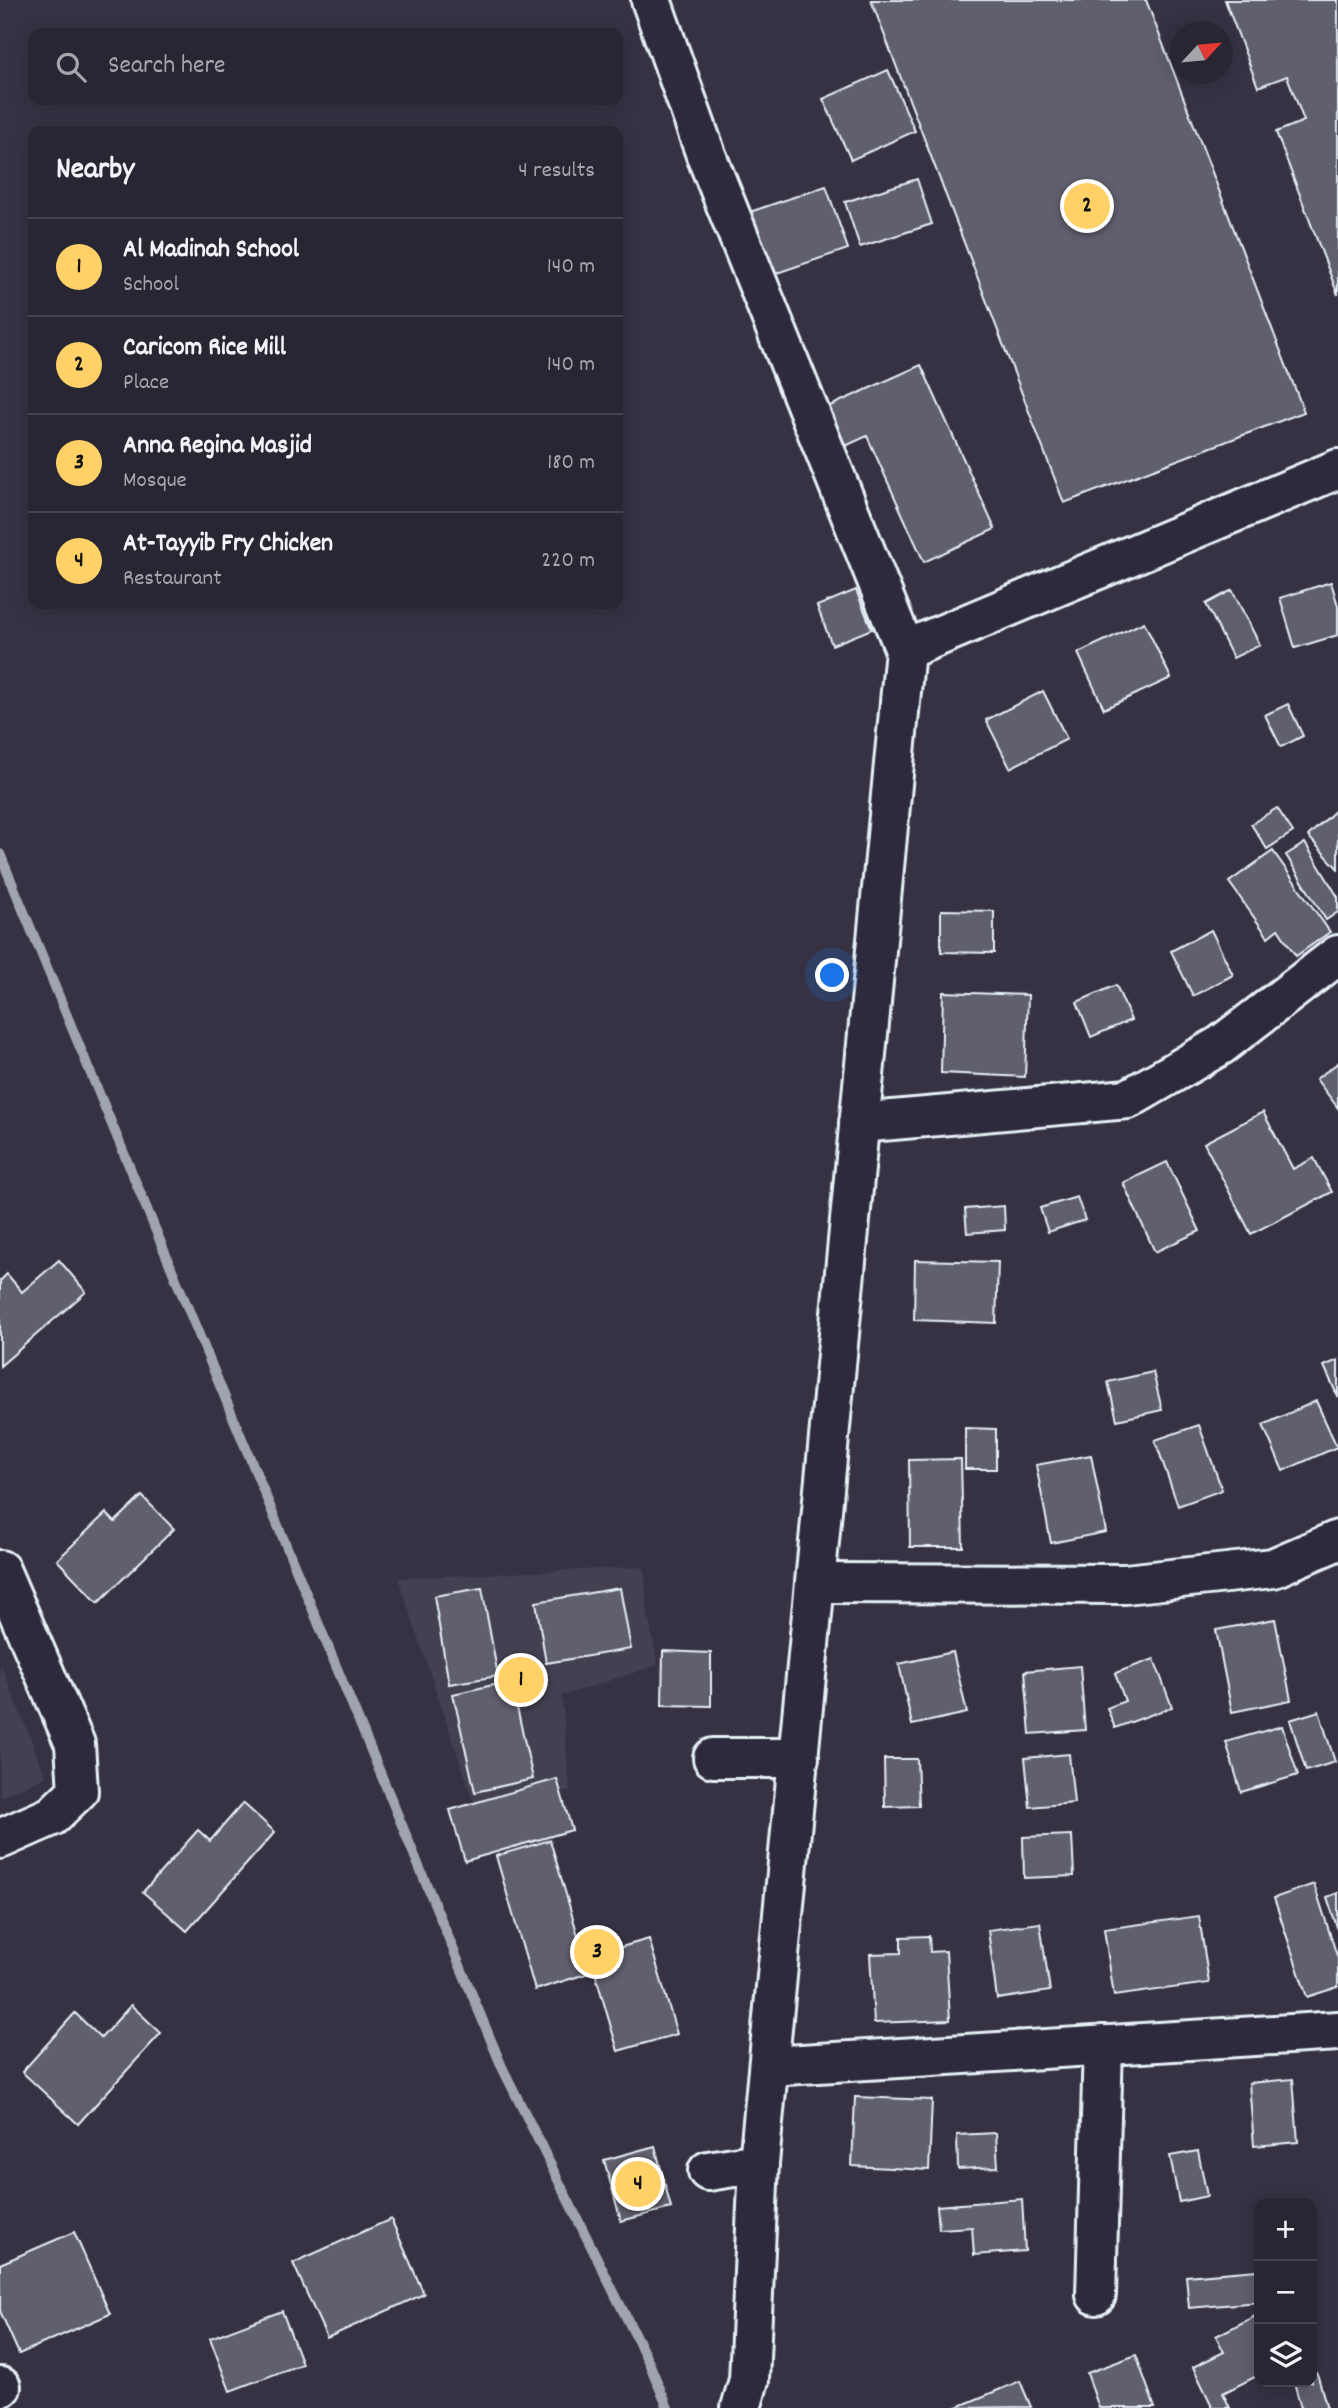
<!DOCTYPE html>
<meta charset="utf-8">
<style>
body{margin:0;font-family:Dekko,sans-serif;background:#302e3b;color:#f1f3f6}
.controls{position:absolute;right:21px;bottom:21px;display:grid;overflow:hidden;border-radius:14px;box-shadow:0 4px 18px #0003}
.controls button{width:63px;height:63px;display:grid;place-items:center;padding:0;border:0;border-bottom:2px solid #44434e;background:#282633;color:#f1f3f6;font:35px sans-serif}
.compass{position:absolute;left:1170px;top:21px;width:63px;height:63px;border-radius:50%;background:#282633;box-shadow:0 4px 18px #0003;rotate:64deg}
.you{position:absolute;left:833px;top:976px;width:24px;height:24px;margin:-18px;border:5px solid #fff;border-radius:50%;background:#1a73e8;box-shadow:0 0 0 10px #1a73e833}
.badge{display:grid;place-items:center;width:46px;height:46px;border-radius:50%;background:#ffd166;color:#111;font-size:23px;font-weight:700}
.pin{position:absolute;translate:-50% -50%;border:4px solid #fff;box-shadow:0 2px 7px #0006}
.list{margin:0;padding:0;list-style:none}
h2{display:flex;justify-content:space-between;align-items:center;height:91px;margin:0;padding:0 28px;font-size:30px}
h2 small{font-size:23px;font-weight:400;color:#a5a5ac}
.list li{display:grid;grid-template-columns:46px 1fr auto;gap:21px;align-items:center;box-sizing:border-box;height:98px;padding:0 28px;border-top:2px solid #44434e}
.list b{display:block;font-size:26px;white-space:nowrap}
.list p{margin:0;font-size:23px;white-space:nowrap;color:#a5a5ac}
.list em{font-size:23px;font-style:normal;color:#a5a5ac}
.icon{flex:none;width:38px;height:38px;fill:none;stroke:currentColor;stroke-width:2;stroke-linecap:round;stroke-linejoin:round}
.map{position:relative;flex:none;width:1338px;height:2408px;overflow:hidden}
.search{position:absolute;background:#282633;box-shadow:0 4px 18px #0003;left:28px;top:28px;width:595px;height:77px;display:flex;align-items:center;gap:18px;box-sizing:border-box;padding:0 24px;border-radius:14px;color:#a5a5ac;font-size:26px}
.panel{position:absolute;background:#282633;box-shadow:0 4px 18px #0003;left:28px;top:126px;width:595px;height:483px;border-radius:14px}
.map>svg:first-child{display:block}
</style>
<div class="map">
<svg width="1338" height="2408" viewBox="0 0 1338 2408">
<rect width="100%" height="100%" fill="#363244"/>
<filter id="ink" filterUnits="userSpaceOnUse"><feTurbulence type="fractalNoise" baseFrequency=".0143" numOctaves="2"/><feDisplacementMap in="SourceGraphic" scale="14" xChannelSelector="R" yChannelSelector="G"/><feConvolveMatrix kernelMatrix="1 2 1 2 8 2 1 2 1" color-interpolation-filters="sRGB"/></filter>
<g filter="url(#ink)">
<g fill="#433f51">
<polygon points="644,1567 648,1616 658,1665 562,1696 570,1791 474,1803 398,1578"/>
<polygon points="0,1663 46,1777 0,1797"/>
</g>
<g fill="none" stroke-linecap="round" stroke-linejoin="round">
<polyline stroke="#a0a4af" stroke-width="10" points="0,854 502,2067 650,2365 668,2408"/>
</g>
<g fill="#605e6e" stroke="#e8f1f8" stroke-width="2">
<polygon points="871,0 1146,0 1304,412 1064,503"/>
<polygon points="1225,0 1338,0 1338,295 1276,132 1304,121 1287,76 1258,87"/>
<polygon points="888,70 915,131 851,160 823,99"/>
<polygon points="917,179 932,224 860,247 845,202"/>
<polygon points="826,186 848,249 771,275 750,212"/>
<polygon points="921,365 995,529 924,562 867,436 839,449 821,410"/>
<polygon points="1331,582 1338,606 1338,635 1295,648 1280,598"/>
<polygon points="856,590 872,629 832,645 817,606"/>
<polygon points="1232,590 1260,645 1233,658 1206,604"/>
<polygon points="1144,622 1171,678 1104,709 1078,653"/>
<polygon points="1043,691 1067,739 1010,768 986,720"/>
<polygon points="1288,704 1303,736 1281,747 1265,715"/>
<polygon points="1277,808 1293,832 1267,849 1251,824"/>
<polygon points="1336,810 1338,812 1338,869 1308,836"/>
<polygon points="1305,843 1338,897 1338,912 1326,920 1286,855"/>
<polygon points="1273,851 1330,932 1296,956 1278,929 1268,937 1229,882"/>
<polygon points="941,910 994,911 994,953 941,952"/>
<polygon points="1211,930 1233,975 1193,996 1171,951"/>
<polygon points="1116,985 1131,1020 1091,1037 1077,1002"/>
<polygon points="943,992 1028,995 1025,1077 941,1073"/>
<polygon points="1338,1063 1338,1108 1316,1079"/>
<polygon points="1263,1112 1293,1169 1314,1158 1332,1192 1251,1234 1204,1143"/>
<polygon points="1167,1162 1200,1231 1155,1252 1123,1183"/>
<polygon points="1077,1197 1085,1220 1048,1232 1040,1208"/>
<polygon points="1004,1206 1005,1230 967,1233 965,1209"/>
<polygon points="59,1260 86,1292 0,1366 0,1281 7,1274 22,1292"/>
<polygon points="915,1260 998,1262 996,1323 914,1320"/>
<polygon points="1338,1360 1338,1397 1324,1366"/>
<polygon points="1153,1372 1162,1410 1117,1420 1108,1382"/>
<polygon points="1316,1401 1337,1447 1283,1471 1263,1425"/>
<polygon points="1199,1425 1222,1490 1178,1506 1155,1440"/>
<polygon points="965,1428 996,1429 996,1469 965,1469"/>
<polygon points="1091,1455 1106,1532 1051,1543 1036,1465"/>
<polygon points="961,1459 963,1547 910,1547 909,1460"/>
<polygon points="142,1496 174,1529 98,1603 57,1560 106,1513 115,1522"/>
<polygon points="482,1588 498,1676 449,1684 434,1596"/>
<polygon points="620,1588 631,1649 546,1663 536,1602"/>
<polygon points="1275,1619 1291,1700 1232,1712 1216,1630"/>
<polygon points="663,1651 711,1653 711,1706 662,1705"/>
<polygon points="953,1652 967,1713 912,1725 899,1664"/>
<polygon points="1154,1659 1172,1707 1115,1728 1107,1708 1125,1701 1115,1673"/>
<polygon points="1080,1666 1085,1730 1030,1734 1025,1671"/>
<polygon points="511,1681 533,1779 475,1792 453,1694"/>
<polygon points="1319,1711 1335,1762 1306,1771 1290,1720"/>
<polygon points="1282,1726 1298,1775 1241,1792 1226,1742"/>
<polygon points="1069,1754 1074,1803 1030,1807 1025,1758"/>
<polygon points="884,1759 917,1759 919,1806 885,1807"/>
<polygon points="557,1779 572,1830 465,1861 450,1810"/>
<polygon points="243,1803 275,1832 187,1931 143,1892 198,1830 210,1841"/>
<polygon points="1072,1835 1074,1876 1024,1878 1023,1837"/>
<polygon points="550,1840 589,1973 535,1990 496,1856"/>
<polygon points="1314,1884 1338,1959 1338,1987 1307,1997 1274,1898"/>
<polygon points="1338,1893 1338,1930 1327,1897"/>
<polygon points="1199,1916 1209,1983 1114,1996 1104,1929"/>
<polygon points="1040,1923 1050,1991 997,1999 988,1930"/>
<polygon points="929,1936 930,1952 946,1951 950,2020 874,2023 870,1954 901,1953 901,1937"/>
<polygon points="649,1939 677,2034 618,2051 590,1956"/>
<polygon points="131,2005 161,2033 78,2124 22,2072 75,2013 101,2038"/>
<polygon points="1293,2079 1298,2142 1254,2146 1249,2083"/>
<polygon points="855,2097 932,2100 929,2170 852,2166"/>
<polygon points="996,2133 998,2167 958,2169 957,2135"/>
<polygon points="655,2146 671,2208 621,2221 604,2160"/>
<polygon points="1198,2151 1207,2196 1179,2202 1170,2156"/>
<polygon points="1022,2199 1025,2251 974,2255 972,2227 939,2229 937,2206"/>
<polygon points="391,2219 424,2294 327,2338 293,2263"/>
<polygon points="74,2232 110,2314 19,2354 0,2311 0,2264"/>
<polygon points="1257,2270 1259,2302 1189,2308 1186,2276"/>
<polygon points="282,2311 302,2364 230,2391 210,2338"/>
<polygon points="1257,2315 1259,2319 1259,2375 1223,2393 1230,2408 1213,2408 1193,2367 1224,2352 1216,2336"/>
<polygon points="1136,2355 1155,2408 1099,2408 1087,2373"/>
<polygon points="1317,2373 1327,2408 1301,2408 1294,2382 1312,2382 1312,2374"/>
<polygon points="1020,2381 1031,2407 955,2408"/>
</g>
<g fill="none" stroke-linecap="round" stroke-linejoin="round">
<defs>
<g id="minor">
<polyline points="651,0 706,155 905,650 759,2163 749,2380 741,2408"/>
<polyline points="905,650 1338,469"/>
<polyline points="859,1123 1128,1099 1221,1045 1338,955"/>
<polyline points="0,1570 75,1744 78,1791 52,1816 0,1839"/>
<polyline points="816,1583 1125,1584 1273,1568 1338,1540"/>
<polyline points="713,1758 799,1758"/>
<polyline points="769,2066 1338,2031"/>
<polyline points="708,2171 759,2163"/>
<polyline points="1096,2295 1103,2045"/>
<polyline points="0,2387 1,2387"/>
</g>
</defs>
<use href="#minor" stroke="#e8f1f8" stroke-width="44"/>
<use href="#minor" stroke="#2f2a3d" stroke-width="38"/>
</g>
</g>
</svg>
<div class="controls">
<button>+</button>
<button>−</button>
<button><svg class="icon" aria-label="layers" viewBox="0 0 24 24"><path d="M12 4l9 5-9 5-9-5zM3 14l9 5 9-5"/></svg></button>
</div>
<svg class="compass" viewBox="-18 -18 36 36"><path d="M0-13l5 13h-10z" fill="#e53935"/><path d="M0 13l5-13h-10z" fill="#a5a5ac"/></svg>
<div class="you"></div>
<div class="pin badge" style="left:521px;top:1680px">1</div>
<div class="pin badge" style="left:1087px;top:206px">2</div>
<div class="pin badge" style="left:597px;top:1952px">3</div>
<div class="pin badge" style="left:638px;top:2184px">4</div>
<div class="search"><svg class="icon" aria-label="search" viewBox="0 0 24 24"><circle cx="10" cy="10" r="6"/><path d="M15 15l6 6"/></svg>Search here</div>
<section class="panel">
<h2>Nearby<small>4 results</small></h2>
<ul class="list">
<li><span class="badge">1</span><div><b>Al Madinah School</b><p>School</p></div><em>140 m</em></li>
<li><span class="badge">2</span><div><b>Caricom Rice Mill</b><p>Place</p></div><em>140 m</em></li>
<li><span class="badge">3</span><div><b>Anna Regina Masjid</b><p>Mosque</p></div><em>180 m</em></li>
<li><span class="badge">4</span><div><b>At-Tayyib Fry Chicken</b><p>Restaurant</p></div><em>220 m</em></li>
</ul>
</section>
</div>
